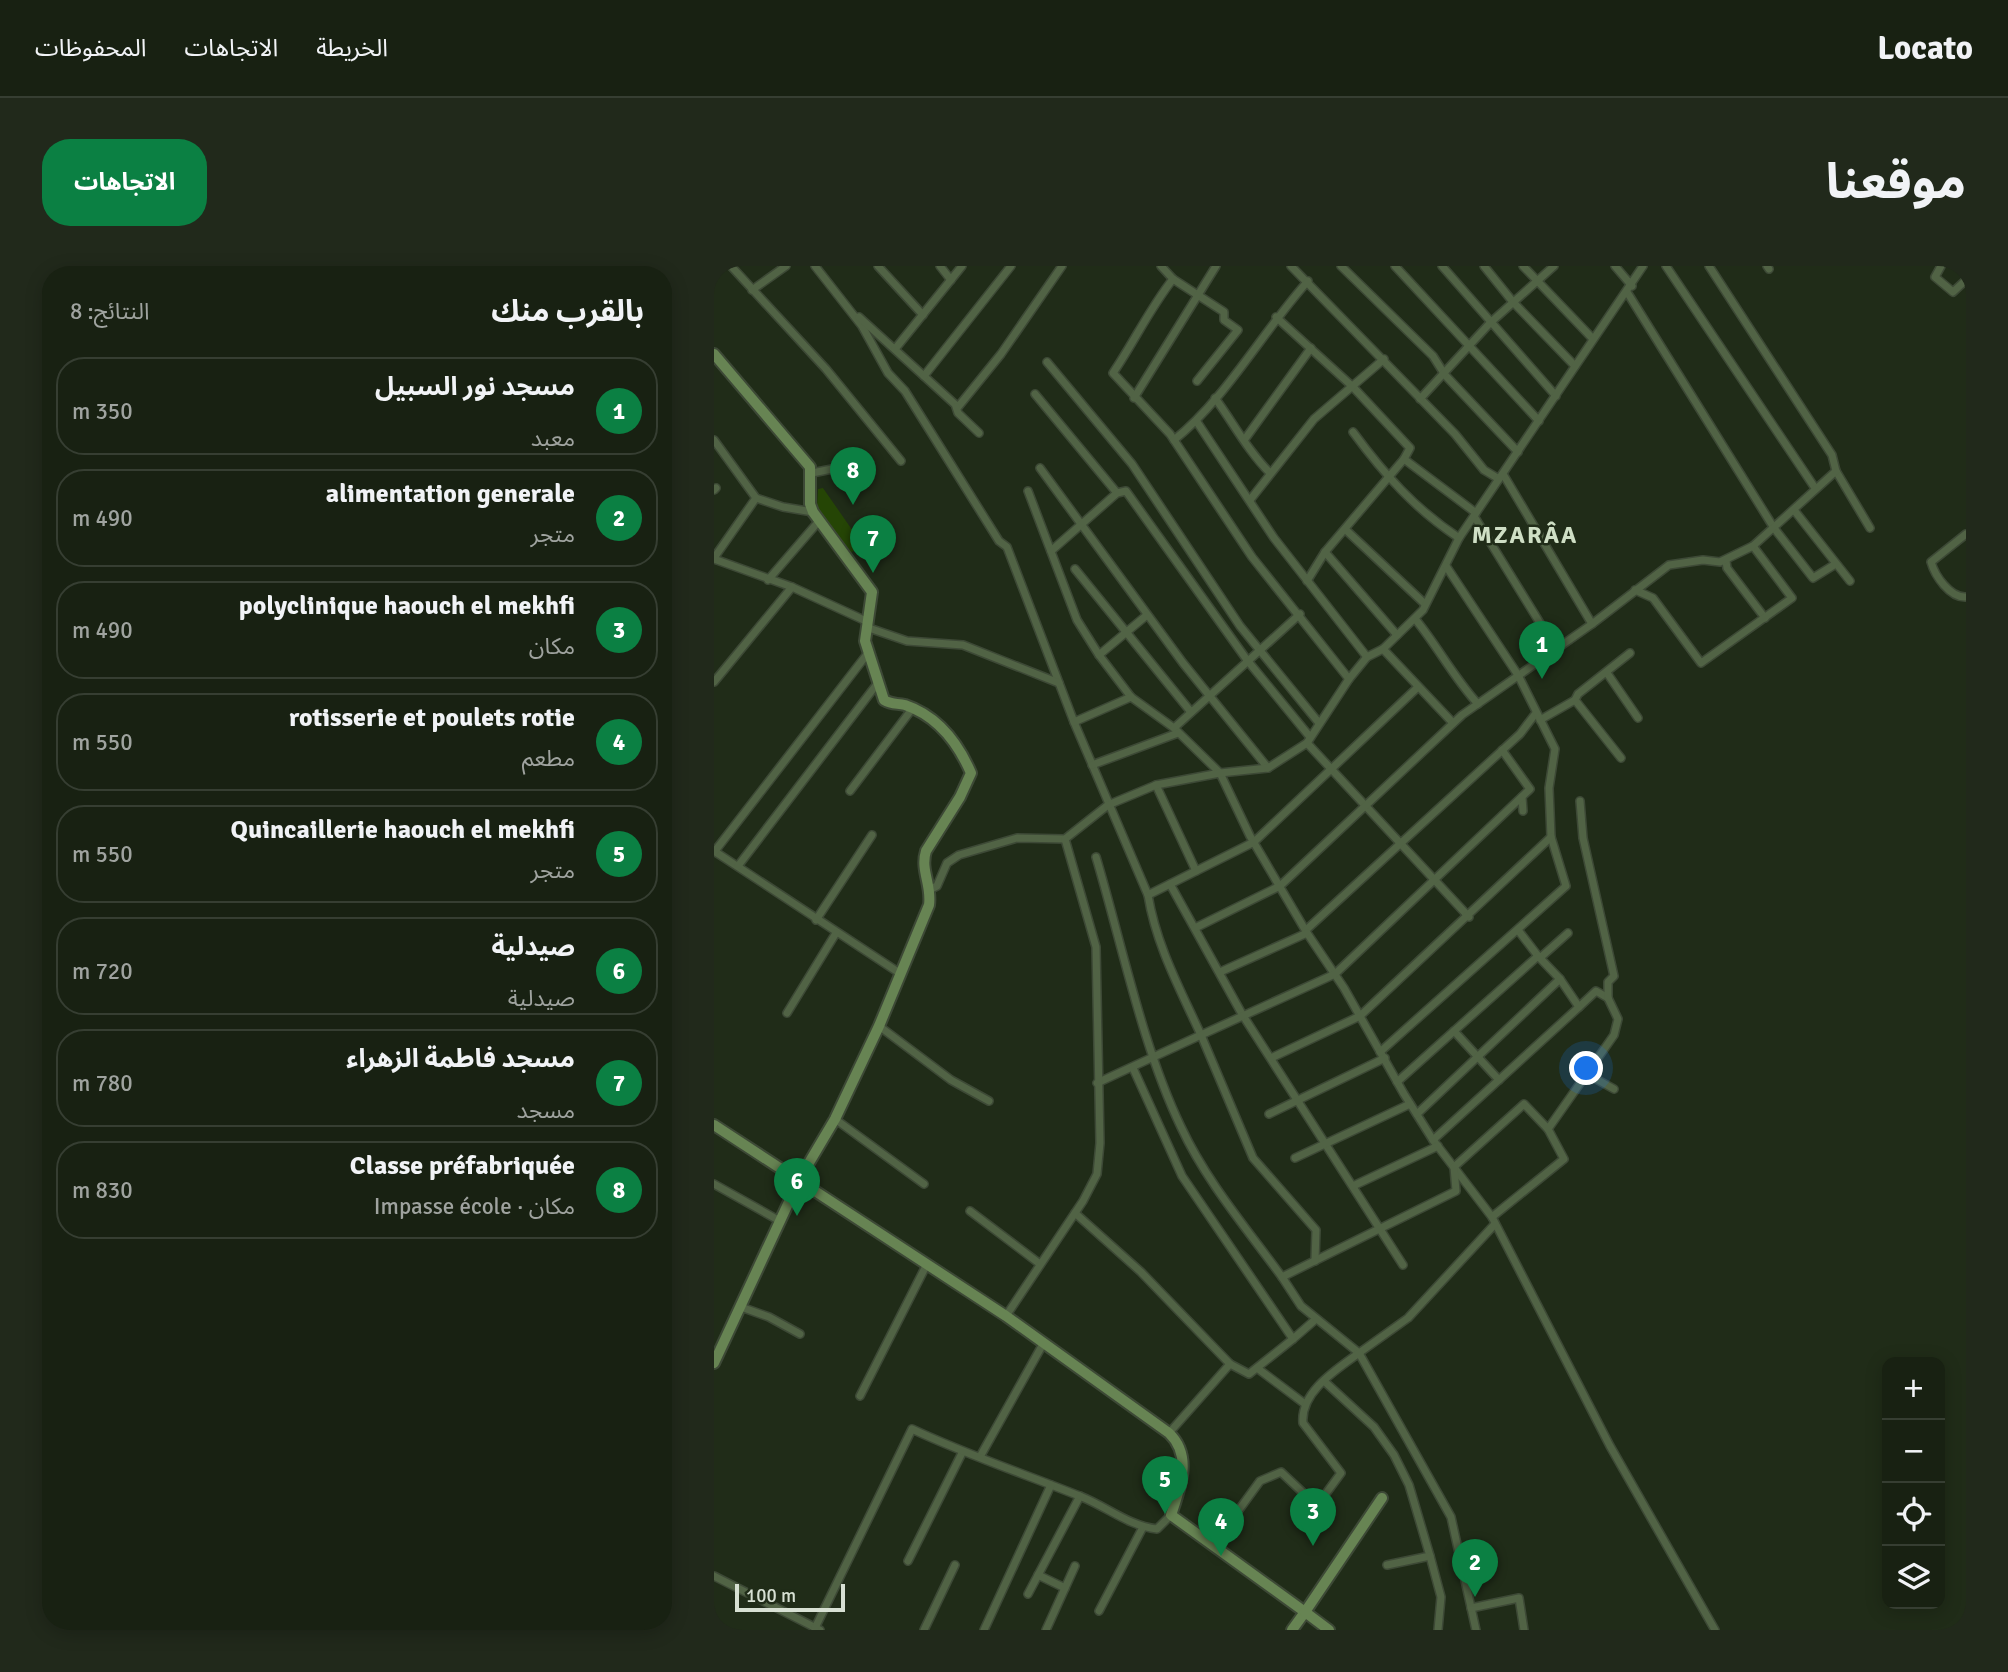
<!DOCTYPE html>
<html lang="ar">
<meta charset="utf-8">
<style>
body{margin:0;font-family:Signika,"Noto Sans Arabic",sans-serif;background:#21291b;color:#f1f3f6;direction:rtl}
.controls{position:absolute;right:21px;bottom:21px;display:grid;overflow:hidden;border-radius:14px;box-shadow:0 4px 18px #0003}
.controls button{width:63px;height:63px;display:grid;place-items:center;padding:0;border:0;border-bottom:2px solid #363e32;background:#182112;color:#f1f3f6;font:35px sans-serif}
.scale{position:absolute;left:21px;bottom:18px;width:110px;box-sizing:border-box;padding-left:7px;border:4px solid #d7e0d3;border-top:0;font-size:19px;line-height:24px;white-space:nowrap;color:#d7e0d3;-webkit-text-stroke:5px #202c18;paint-order:stroke}
.you{position:absolute;left:873px;top:803px;width:24px;height:24px;margin:-18px;border:5px solid #fff;border-radius:50%;background:#1a73e8;box-shadow:0 0 0 10px #1a73e833}
.badge{display:grid;place-items:center;width:46px;height:46px;border-radius:50%;background:#0b8043;color:#fff;font-size:23px;font-weight:700}
.pin{position:absolute;translate:-50% -58px;filter:drop-shadow(0 2px 4px #0008)}
.pin::after{content:'';position:absolute;top:37px;width:24px;height:21px;background:inherit;clip-path:polygon(0 0,100% 0,50% 100%)}
.list{margin:0;padding:0;list-style:none}
h2{display:flex;justify-content:space-between;align-items:center;height:91px;margin:0;padding:0 28px;font-size:30px}
h2 small{font-size:23px;font-weight:400;color:#9fa39f}
.list li{display:grid;grid-template-columns:46px 1fr auto;gap:21px;align-items:center;box-sizing:border-box;height:98px;margin:0 14px 14px;padding:0 14px;border:2px solid #363e32;border-radius:28px}
.list b{display:block;font-size:26px;white-space:nowrap}
.list p{margin:0;font-size:23px;white-space:nowrap;color:#9fa39f}
.list em{font-size:23px;font-style:normal;color:#9fa39f}
.icon{flex:none;width:38px;height:38px;fill:none;stroke:currentColor;stroke-width:2;stroke-linecap:round;stroke-linejoin:round}
.map{position:relative;flex:none;width:1252px;height:1364px;overflow:hidden;direction:ltr;border-radius:28px}
header{display:flex;align-items:center;gap:42px;box-sizing:border-box;height:98px;padding:0 35px;background:#182112;border-bottom:2px solid #363e32}
header strong{font-size:33px}
nav{display:flex;gap:38px;margin-inline-start:auto;font-size:24px}
.intro{display:flex;align-items:center;justify-content:space-between;box-sizing:border-box;height:168px;padding:0 42px}
h1{margin:0;font-size:49px}
.button{padding:18px 32px;border-radius:28px;background:#0b8043;color:#fff;font-size:24px;font-weight:700}
main{display:flex;gap:42px;padding:0 42px}
aside{flex:1;background:#182112;border-radius:28px;box-shadow:0 4px 18px #0003}
.map>svg:first-child{display:block}
</style>
<header>
<strong>Locato</strong>
<nav><a>الخريطة</a><a>الاتجاهات</a><a>المحفوظات</a></nav>
</header>
<div class="intro"><h1>موقعنا</h1><a class="button">الاتجاهات</a></div>
<main>
<div class="map">
<svg width="1252" height="1364" viewBox="0 0 1252 1364">
<rect width="100%" height="100%" fill="#202c18"/>
<polygon fill="#254505" points="109,222 141,268 136,274 142,283 135,288 103,241 104,223"/>
<g fill="none" stroke-linecap="round" stroke-linejoin="round">
<defs>
<g id="street">
<polyline points="17,0 112,103 187,195"/>
<path d="M101,0l47,60 26,47 17,18 94,150 8,6 67,175 74,173c8,50 32,94 53,140l-104,48"/>
<polyline points="164,0 209,49"/>
<polyline points="226,0 237,14"/>
<polyline points="447,0 459,13 510,46 510,54 524,64 483,115"/>
<polyline points="577,0 741,168 770,204 785,213"/>
<polyline points="627,0 719,90 731,109 804,186"/>
<polyline points="681,0 825,155"/>
<polyline points="728,0 842,130"/>
<polyline points="770,0 799,36 861,100"/>
<polyline points="809,0 879,73"/>
<polyline points="901,0 918,20"/>
<polyline points="952,0 1101,222"/>
<polyline points="1053,0 1055,3"/>
<polyline points="1227,0 1221,11 1239,26 1252,14"/>
<path d="M459,13c-23,29 -39,63 -60,94l57,61 82,123 97,122"/>
<polyline points="38,24 72,0"/>
<polyline points="913,26 1060,262 1099,312 1120,299"/>
<polyline points="145,51 244,141 287,88 348,0"/>
<polyline points="562,51 639,121 696,182 690,193 762,247"/>
<polyline points="181,83 248,0"/>
<polyline points="333,96 418,198 526,360 605,457"/>
<polyline points="210,110 297,0"/>
<polyline points="321,128 403,227"/>
<polyline points="420,132 502,0"/>
<path d="M501,132c19,26 33,53 55,75"/>
<polyline points="706,133 776,57 840,0"/>
<polyline points="242,141 244,147 265,167"/>
<polyline points="483,156 560,272 653,391"/>
<path d="M639,166c31,42 62,77 106,106"/>
<polyline points="531,173 597,82"/>
<polyline points="0,174 42,232 69,241 99,246"/>
<path d="M460,174c51,-40 89,-109 134,-159"/>
<polyline points="326,202 469,397 554,502"/>
<polyline points="1122,205 1156,262"/>
<polyline points="98,207 128,201"/>
<polyline points="789,208 878,358"/>
<polyline points="0,224 2,222"/>
<polyline points="314,225 363,354 385,389 417,431 460,462 506,507 536,570 593,667 630,722 690,828 719,874 778,951 896,1180 1001,1364"/>
<polyline points="536,234 600,153 670,93"/>
<polyline points="1080,244 1136,315"/>
<polyline points="760,250 842,383"/>
<polyline points="632,264 711,338"/>
<path d="M1252,268l-35,28c4,14 19,36 35,35"/>
<polyline points="337,285 403,227 412,225 533,394 596,471"/>
<polyline points="611,286 683,369"/>
<polyline points="0,292 42,232"/>
<polyline points="0,293 78,321 152,355"/>
<polyline points="1012,295 1013,302 1051,352"/>
<polyline points="361,303 477,446"/>
<polyline points="54,314 105,255"/>
<polyline points="593,315 611,286 690,193"/>
<polyline points="921,324 939,332 987,397 1078,332 1039,280"/>
<path d="M702,354c22,27 38,58 62,84"/>
<polyline points="152,361 193,375 249,379 345,417"/>
<polyline points="669,383 739,457"/>
<polyline points="385,389 433,349"/>
<polyline points="893,407 924,452"/>
<polyline points="0,416 78,321"/>
<polyline points="861,434 907,492"/>
<polyline points="826,454 861,434 864,428 916,387"/>
<polyline points="360,456 417,431"/>
<polyline points="460,462 586,348"/>
<polyline points="593,477 755,651"/>
<polyline points="378,499 464,467"/>
<polyline points="442,519 482,605"/>
<polyline points="136,525 198,443"/>
<polyline points="808,531 809,545"/>
<polyline points="0,585 187,708"/>
<polyline points="1,585 154,387"/>
<path d="M382,591c26,87 46,189 85,270 25,54 66,102 101,150"/>
<polyline points="24,600 163,418"/>
<polyline points="456,618 528,748 689,999"/>
<polyline points="217,623 223,620 233,597 245,589 303,572 351,573 394,539 442,519 506,507 554,502 593,477 635,413 653,391 669,383 709,344 745,272 929,0"/>
<polyline points="434,629 540,576 704,421"/>
<polyline points="102,654 158,569"/>
<polyline points="481,662 566,620 748,449 878,358 955,299 989,294 1006,296 1039,280 1122,205 1118,189 995,0"/>
<polyline points="592,664 806,468 822,447"/>
<polyline points="804,664 824,690"/>
<polyline points="827,691 854,667"/>
<polyline points="506,706 593,667"/>
<polyline points="865,741 882,725 894,732"/>
<polyline points="73,747 122,667"/>
<polyline points="165,760 237,814 275,835"/>
<polyline points="740,765 785,814"/>
<polyline points="666,786 852,620 837,571 835,522 841,483 804,409 732,300"/>
<polyline points="557,792 646,750 837,571"/>
<polyline points="419,802 468,910 579,1073 602,1053"/>
<polyline points="873,808 900,823"/>
<polyline points="683,816 824,690 846,713 703,848"/>
<polyline points="555,848 671,792"/>
<polyline points="121,853 210,918"/>
<polyline points="719,874 865,741 846,713"/>
<polyline points="581,892 696,838"/>
<polyline points="0,918 66,955"/>
<polyline points="639,920 724,880"/>
<polyline points="256,945 326,998"/>
<polyline points="361,947 427,1006 516,1098"/>
<polyline points="778,951 850,893 834,863"/>
<polyline points="781,958 694,1052 645,1087 587,1040 568,1011 742,925 740,901 810,838 834,863 900,769 904,753 894,732 894,716 900,710 869,572 866,535"/>
<polyline points="601,995 602,964 539,892 487,769 621,708 816,523 788,484"/>
<polyline points="27,1041 55,1051 86,1068"/>
<polyline points="292,1050 369,935 383,908 386,877 382,681 351,573"/>
<polyline points="543,1102 591,1138"/>
<polyline points="610,1115 660,1161 680,1189 695,1219 716,1290 673,1299"/>
<polyline points="146,1130 213,998"/>
<polyline points="455,1167 516,1098 535,1108 579,1073"/>
<polyline points="267,1189 329,1078"/>
<path d="M500,1278l46,-63 21,-9 34,32 4,-1 22,-30 -38,-50c-3,-31 34,-54 56,-70l92,164 25,113"/>
<polyline points="716,1290 727,1331 724,1364"/>
<polyline points="194,1295 248,1187"/>
<polyline points="324,1309 351,1322"/>
<polyline points="0,1310 106,1364"/>
<polyline points="314,1328 366,1230"/>
<polyline points="757,1342 805,1332 810,1364"/>
<polyline points="385,1345 429,1261"/>
<path d="M101,1362l97,-199c55,26 113,45 170,68 25,10 47,29 75,32l14,-14"/>
<polyline points="210,1364 241,1299"/>
<polyline points="270,1364 337,1219"/>
<polyline points="332,1364 361,1300"/>
</g>
<g id="secondary">
<path d="M0,88l96,113v37l3,8 59,80 -7,49 19,59c8,5 13,3 21,5 33,11 53,38 66,68l-11,24 -34,54c-6,19 6,34 3,54l-50,121 -44,93 -35,59 -86,185"/>
<path d="M0,859l292,191 163,117c24,23 11,55 2,82l134,97 -13,18"/>
<polyline points="615,1364 591,1346 668,1232"/>
</g>
</defs>
<use href="#street" stroke="#3d4936" stroke-width="10"/>
<use href="#secondary" stroke="#3d4936" stroke-width="14"/>
<use href="#street" stroke="#516345" stroke-width="7"/>
<use href="#secondary" stroke="#678453" stroke-width="10"/>
</g>
<g text-anchor="middle" dominant-baseline="central" stroke-width="5" stroke-linejoin="round" paint-order="stroke">
<g font-size="24" font-weight="bold" letter-spacing="2" fill="#cfdfc5" stroke="#202c18">
<text x="811" y="269">MZARÂA</text>
</g>
</g>
</svg>
<div class="controls">
<button>+</button>
<button>−</button>
<button><svg class="icon" aria-label="locate" viewBox="0 0 24 24"><circle cx="12" cy="12" r="6"/><path d="M12 2v4M12 18v4M2 12h4M18 12h4"/></svg></button>
<button><svg class="icon" aria-label="layers" viewBox="0 0 24 24"><path d="M12 4l9 5-9 5-9-5zM3 14l9 5 9-5"/></svg></button>
</div>
<div class="scale">100 m</div>
<div class="you"></div>
<div class="pin badge" style="left:828px;top:413px">1</div>
<div class="pin badge" style="left:761px;top:1331px">2</div>
<div class="pin badge" style="left:599px;top:1280px">3</div>
<div class="pin badge" style="left:507px;top:1290px">4</div>
<div class="pin badge" style="left:451px;top:1248px">5</div>
<div class="pin badge" style="left:83px;top:950px">6</div>
<div class="pin badge" style="left:159px;top:307px">7</div>
<div class="pin badge" style="left:139px;top:239px">8</div>
</div>
<aside>
<h2>بالقرب منك<small>النتائج: 8</small></h2>
<ul class="list">
<li><span class="badge">1</span><div><b>مسجد نور السبيل</b><p>معبد</p></div><em>350 m</em></li>
<li><span class="badge">2</span><div><b>alimentation generale</b><p>متجر</p></div><em>490 m</em></li>
<li><span class="badge">3</span><div><b>polyclinique haouch el mekhfi</b><p>مكان</p></div><em>490 m</em></li>
<li><span class="badge">4</span><div><b>rotisserie et poulets rotie</b><p>مطعم</p></div><em>550 m</em></li>
<li><span class="badge">5</span><div><b>Quincaillerie haouch el mekhfi</b><p>متجر</p></div><em>550 m</em></li>
<li><span class="badge">6</span><div><b>صيدلية</b><p>صيدلية</p></div><em>720 m</em></li>
<li><span class="badge">7</span><div><b>مسجد فاطمة الزهراء</b><p>مسجد</p></div><em>780 m</em></li>
<li><span class="badge">8</span><div><b>Classe préfabriquée</b><p>مكان · Impasse école</p></div><em>830 m</em></li>
</ul>
</aside>
</main>
